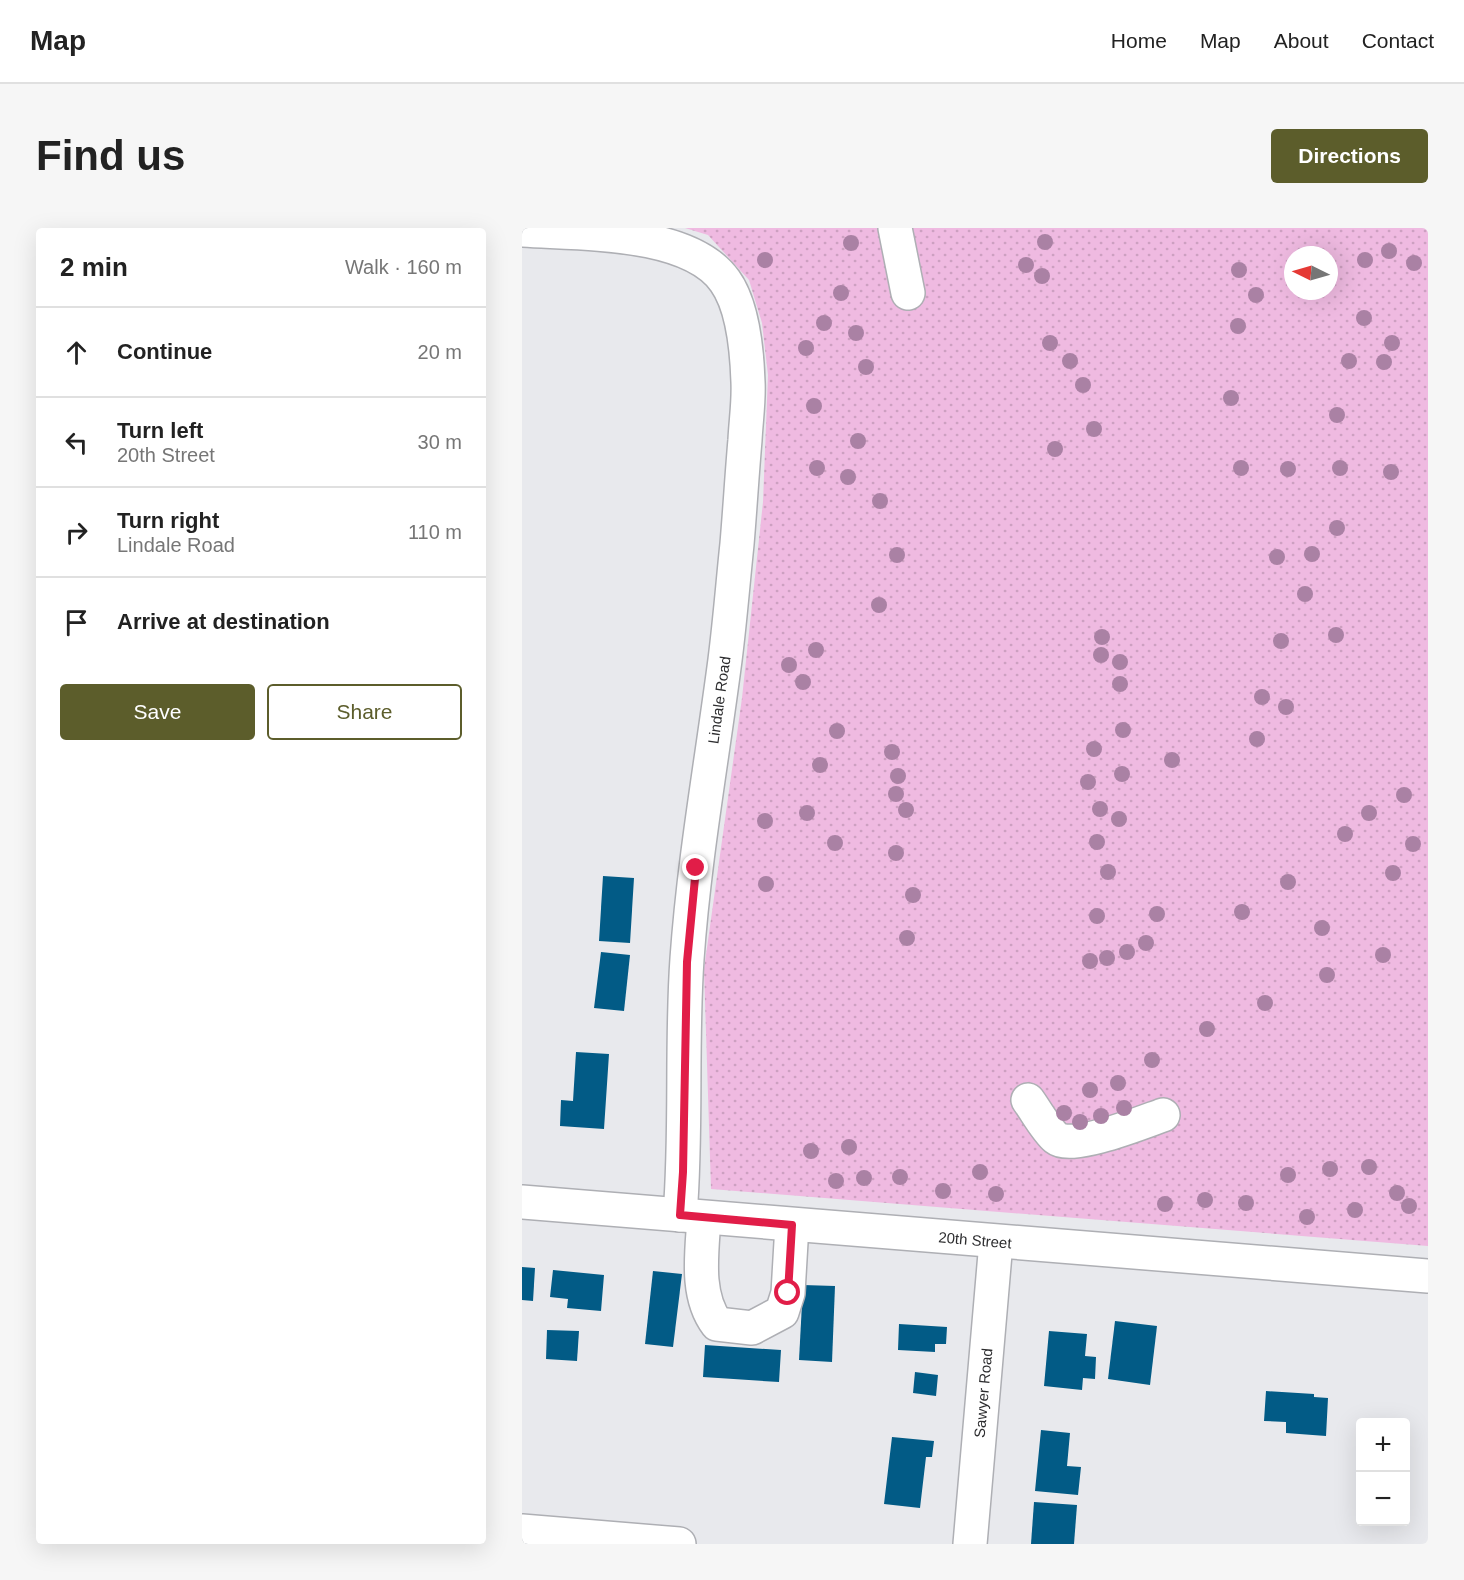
<!DOCTYPE html>
<meta charset="utf-8">
<style>
body{margin:0;font-family:Arial,sans-serif;background:#f6f6f6;color:#222}
.controls{position:absolute;right:18px;bottom:18px;display:grid;overflow:hidden;border-radius:6px;box-shadow:0 6px 24px #0002}
.controls button{width:54px;height:54px;display:grid;place-items:center;padding:0;border:0;border-bottom:2px solid #e0e0e0;background:#fff;color:#222;font:30px sans-serif}
.compass{position:absolute;left:762px;top:18px;width:54px;height:54px;border-radius:50%;background:#fff;box-shadow:0 6px 24px #0002;rotate:275deg}
.stop{position:absolute;width:18px;height:18px;margin:-14px;border:4px solid #e11d48;border-radius:50%;background:#fff}
.stop.end{background:#e11d48;border-color:#fff;box-shadow:0 2px 6px #0008}
.list{margin:0;padding:0;list-style:none}
h2{display:flex;justify-content:space-between;align-items:center;height:78px;margin:0;padding:0 24px;font-size:26px}
h2 small{font-size:20px;font-weight:400;color:#767676}
.list li{display:grid;grid-template-columns:39px 1fr auto;gap:18px;align-items:center;box-sizing:border-box;height:90px;padding:0 24px;border-top:2px solid #e0e0e0}
.list b{display:block;font-size:22px;white-space:nowrap}
.list p{margin:0;font-size:20px;white-space:nowrap;color:#767676}
.list em{font-size:20px;font-style:normal;color:#767676}
.actions{display:flex;gap:12px;padding:18px 24px}
.actions a{flex:1;padding:14px 0;border:2px solid #5c5d2b;border-radius:6px;text-align:center;font-size:21px;color:#5c5d2b}
.actions .main{background:#5c5d2b;color:#fff}
.icon{flex:none;width:33px;height:33px;fill:none;stroke:currentColor;stroke-width:2;stroke-linecap:round;stroke-linejoin:round}
.map{position:relative;flex:none;width:906px;height:1316px;overflow:hidden;border-radius:6px}
header{display:flex;align-items:center;gap:36px;box-sizing:border-box;height:84px;padding:0 30px;background:#fff;border-bottom:2px solid #e0e0e0}
header strong{font-size:28px}
nav{display:flex;gap:33px;margin-inline-start:auto;font-size:21px}
.intro{display:flex;align-items:center;justify-content:space-between;box-sizing:border-box;height:144px;padding:0 36px}
h1{margin:0;font-size:42px}
.button{padding:15px 27px;border-radius:6px;background:#5c5d2b;color:#fff;font-size:21px;font-weight:700}
main{display:flex;gap:36px;padding:0 36px}
aside{flex:1;background:#fff;border-radius:6px;box-shadow:0 6px 24px #0002}
.map>svg:first-child{display:block}
</style>
<header>
<strong>Map</strong>
<nav><a>Home</a><a>Map</a><a>About</a><a>Contact</a></nav>
</header>
<div class="intro"><h1>Find us</h1><a class="button">Directions</a></div>
<main>
<aside>
<h2>2 min<small>Walk · 160 m</small></h2>
<ul class="list">
<li><svg class="icon" aria-label="ahead" viewBox="0 0 24 24"><path d="M12 20V5M6 11l6-6 6 6"/></svg><div><b>Continue</b></div><em>20 m</em></li>
<li><svg class="icon" aria-label="left" viewBox="0 0 24 24"><path d="M17 20v-9H6M10 6l-5 5 5 5"/></svg><div><b>Turn left</b><p>20th Street</p></div><em>30 m</em></li>
<li><svg class="icon" aria-label="right" viewBox="0 0 24 24"><path d="M7 20v-9h11M14 6l5 5-5 5"/></svg><div><b>Turn right</b><p>Lindale Road</p></div><em>110 m</em></li>
<li><svg class="icon" aria-label="arrive" viewBox="0 0 24 24"><path d="M6 21V4h12l-3 4 3 4H6"/></svg><div><b>Arrive at destination</b></div></li>
</ul>
<div class="actions"><a class="main">Save</a><a>Share</a></div>
</aside>
<div class="map">
<svg width="906" height="1316" viewBox="0 0 906 1316">
<defs>
<pattern id="grass-dots" width="8" height="8" patternUnits="userSpaceOnUse" patternTransform="scale(1.5)"><rect width="8" height="8" fill="#efbae1"/><path d="M2 2h.1M6 6h.1" fill="none" stroke="#cda0c1" stroke-width="1.8" stroke-linecap="round"/></pattern>
</defs>
<rect width="100%" height="100%" fill="#e8e9ed"/>
<path fill="url(#grass-dots)" fill-rule="evenodd" d="M163,0h743v1018l-717,-57 -7,-220 38,-271 21,-196 5,-127 -6,-52 -13,-43 -41,-45zM771,27h36v36h-36z"/>
<g fill="#025b86">
<polygon points="81,648 112,650 108,715 77,713"/>
<polygon points="79,724 108,727 102,783 72,780"/>
<polygon points="54,824 87,826 82,901 38,898 39,872 51,873"/>
<polygon points="0,1039 13,1040 11,1073 0,1072"/>
<polygon points="31,1042 82,1047 79,1083 45,1080 46,1071 28,1069"/>
<polygon points="131,1043 160,1046 151,1119 123,1116"/>
<polygon points="281,1057 313,1058 310,1134 277,1132"/>
<polygon points="593,1093 635,1098 628,1157 586,1151"/>
<polygon points="377,1096 425,1099 424,1116 413,1116 413,1124 376,1122"/>
<polygon points="25,1102 57,1103 55,1133 24,1131"/>
<polygon points="527,1103 565,1106 563,1128 574,1129 573,1151 561,1150 560,1162 522,1158"/>
<polygon points="183,1117 259,1122 257,1154 181,1149"/>
<polygon points="393,1144 416,1147 414,1168 391,1165"/>
<polygon points="744,1163 792,1166 792,1169 806,1170 804,1208 764,1205 764,1194 742,1193"/>
<polygon points="519,1202 548,1205 545,1238 559,1239 556,1267 513,1263"/>
<polygon points="370,1209 412,1213 410,1229 404,1229 398,1280 362,1276"/>
<polygon points="512,1274 555,1277 552,1316 509,1316"/>
</g>
<g fill="none" stroke-linecap="round" stroke-linejoin="round">
<defs>
<g id="minor">
<polyline points="373,0 386,65"/>
<path d="M0,2c57,4 167,0 203,51 18,25 22,70 23,101 1,19 -2,38 -3,58 -3,34 -5,69 -8,104 -4,38 -7,77 -12,116 -13,100 -31,199 -38,299 -6,85 0,171 -7,256"/>
<path d="M506,872c8,11 19,31 28,38 16,13 87,-16 107,-23"/>
<polyline points="0,974 906,1048"/>
<path d="M182,990c-2,34 -9,77 13,106l35,4 30,-16 6,-19 4,-68"/>
<polyline points="0,1303 157,1316"/>
<polyline points="448,1316 474,1014"/>
</g>
</defs>
<use href="#minor" stroke="#aeafb4" stroke-width="36"/>
<use href="#minor" stroke="#fff" stroke-width="33"/>
</g>
<g fill="#aa81a4">
<circle cx="523" cy="14" r="8"/>
<circle cx="329" cy="15" r="8"/>
<circle cx="867" cy="23" r="8"/>
<circle cx="243" cy="32" r="8"/>
<circle cx="843" cy="32" r="8"/>
<circle cx="892" cy="35" r="8"/>
<circle cx="504" cy="37" r="8"/>
<circle cx="717" cy="42" r="8"/>
<circle cx="520" cy="48" r="8"/>
<circle cx="319" cy="65" r="8"/>
<circle cx="734" cy="67" r="8"/>
<circle cx="842" cy="90" r="8"/>
<circle cx="302" cy="95" r="8"/>
<circle cx="716" cy="98" r="8"/>
<circle cx="334" cy="105" r="8"/>
<circle cx="528" cy="115" r="8"/>
<circle cx="870" cy="115" r="8"/>
<circle cx="284" cy="120" r="8"/>
<circle cx="548" cy="133" r="8"/>
<circle cx="827" cy="133" r="8"/>
<circle cx="862" cy="134" r="8"/>
<circle cx="344" cy="139" r="8"/>
<circle cx="561" cy="157" r="8"/>
<circle cx="709" cy="170" r="8"/>
<circle cx="292" cy="178" r="8"/>
<circle cx="815" cy="187" r="8"/>
<circle cx="572" cy="201" r="8"/>
<circle cx="336" cy="213" r="8"/>
<circle cx="533" cy="221" r="8"/>
<circle cx="295" cy="240" r="8"/>
<circle cx="719" cy="240" r="8"/>
<circle cx="818" cy="240" r="8"/>
<circle cx="766" cy="241" r="8"/>
<circle cx="869" cy="244" r="8"/>
<circle cx="326" cy="249" r="8"/>
<circle cx="358" cy="273" r="8"/>
<circle cx="815" cy="300" r="8"/>
<circle cx="790" cy="326" r="8"/>
<circle cx="375" cy="327" r="8"/>
<circle cx="755" cy="329" r="8"/>
<circle cx="783" cy="366" r="8"/>
<circle cx="357" cy="377" r="8"/>
<circle cx="814" cy="407" r="8"/>
<circle cx="580" cy="409" r="8"/>
<circle cx="759" cy="413" r="8"/>
<circle cx="294" cy="422" r="8"/>
<circle cx="579" cy="427" r="8"/>
<circle cx="598" cy="434" r="8"/>
<circle cx="267" cy="437" r="8"/>
<circle cx="281" cy="454" r="8"/>
<circle cx="598" cy="456" r="8"/>
<circle cx="740" cy="469" r="8"/>
<circle cx="764" cy="479" r="8"/>
<circle cx="601" cy="502" r="8"/>
<circle cx="315" cy="503" r="8"/>
<circle cx="735" cy="511" r="8"/>
<circle cx="572" cy="521" r="8"/>
<circle cx="370" cy="524" r="8"/>
<circle cx="650" cy="532" r="8"/>
<circle cx="298" cy="537" r="8"/>
<circle cx="600" cy="546" r="8"/>
<circle cx="376" cy="548" r="8"/>
<circle cx="566" cy="554" r="8"/>
<circle cx="374" cy="566" r="8"/>
<circle cx="882" cy="567" r="8"/>
<circle cx="578" cy="581" r="8"/>
<circle cx="384" cy="582" r="8"/>
<circle cx="285" cy="585" r="8"/>
<circle cx="847" cy="585" r="8"/>
<circle cx="597" cy="591" r="8"/>
<circle cx="243" cy="593" r="8"/>
<circle cx="823" cy="606" r="8"/>
<circle cx="575" cy="614" r="8"/>
<circle cx="313" cy="615" r="8"/>
<circle cx="891" cy="616" r="8"/>
<circle cx="374" cy="625" r="8"/>
<circle cx="586" cy="644" r="8"/>
<circle cx="871" cy="645" r="8"/>
<circle cx="766" cy="654" r="8"/>
<circle cx="244" cy="656" r="8"/>
<circle cx="391" cy="667" r="8"/>
<circle cx="720" cy="684" r="8"/>
<circle cx="635" cy="686" r="8"/>
<circle cx="575" cy="688" r="8"/>
<circle cx="800" cy="700" r="8"/>
<circle cx="385" cy="710" r="8"/>
<circle cx="624" cy="715" r="8"/>
<circle cx="605" cy="724" r="8"/>
<circle cx="861" cy="727" r="8"/>
<circle cx="585" cy="730" r="8"/>
<circle cx="568" cy="733" r="8"/>
<circle cx="805" cy="747" r="8"/>
<circle cx="743" cy="775" r="8"/>
<circle cx="685" cy="801" r="8"/>
<circle cx="630" cy="832" r="8"/>
<circle cx="596" cy="855" r="8"/>
<circle cx="568" cy="862" r="8"/>
<circle cx="602" cy="880" r="8"/>
<circle cx="542" cy="885" r="8"/>
<circle cx="579" cy="888" r="8"/>
<circle cx="558" cy="894" r="8"/>
<circle cx="327" cy="919" r="8"/>
<circle cx="289" cy="923" r="8"/>
<circle cx="847" cy="939" r="8"/>
<circle cx="808" cy="941" r="8"/>
<circle cx="458" cy="944" r="8"/>
<circle cx="766" cy="947" r="8"/>
<circle cx="378" cy="949" r="8"/>
<circle cx="342" cy="950" r="8"/>
<circle cx="314" cy="953" r="8"/>
<circle cx="421" cy="963" r="8"/>
<circle cx="875" cy="965" r="8"/>
<circle cx="474" cy="966" r="8"/>
<circle cx="683" cy="972" r="8"/>
<circle cx="724" cy="975" r="8"/>
<circle cx="643" cy="976" r="8"/>
<circle cx="887" cy="978" r="8"/>
<circle cx="833" cy="982" r="8"/>
<circle cx="785" cy="989" r="8"/>
</g>
<g fill="none" stroke-linecap="round" stroke-linejoin="round">
<polyline stroke="#e11d48" stroke-width="8" points="174,640 165,734 161,944 158,987 270,997 266,1065"/>
</g>
<g text-anchor="middle" dominant-baseline="central" stroke-width="6" stroke-linejoin="round" paint-order="stroke">
<g font-size="15" fill="#2d2d2f" stroke="#fff">
<text transform="translate(197 472) rotate(-82)">Lindale Road</text>
<text transform="translate(453 1012) rotate(5)">20th Street</text>
<text transform="translate(461 1165) rotate(-85)">Sawyer Road</text>
</g>
</g>
</svg>
<div class="controls">
<button>+</button>
<button>−</button>
</div>
<svg class="compass" viewBox="-18 -18 36 36"><path d="M0-13l5 13h-10z" fill="#e53935"/><path d="M0 13l5-13h-10z" fill="#767676"/></svg>
<div class="stop" style="left:266px;top:1065px"></div>
<div class="stop end" style="left:174px;top:640px"></div>
</div>
</main>
